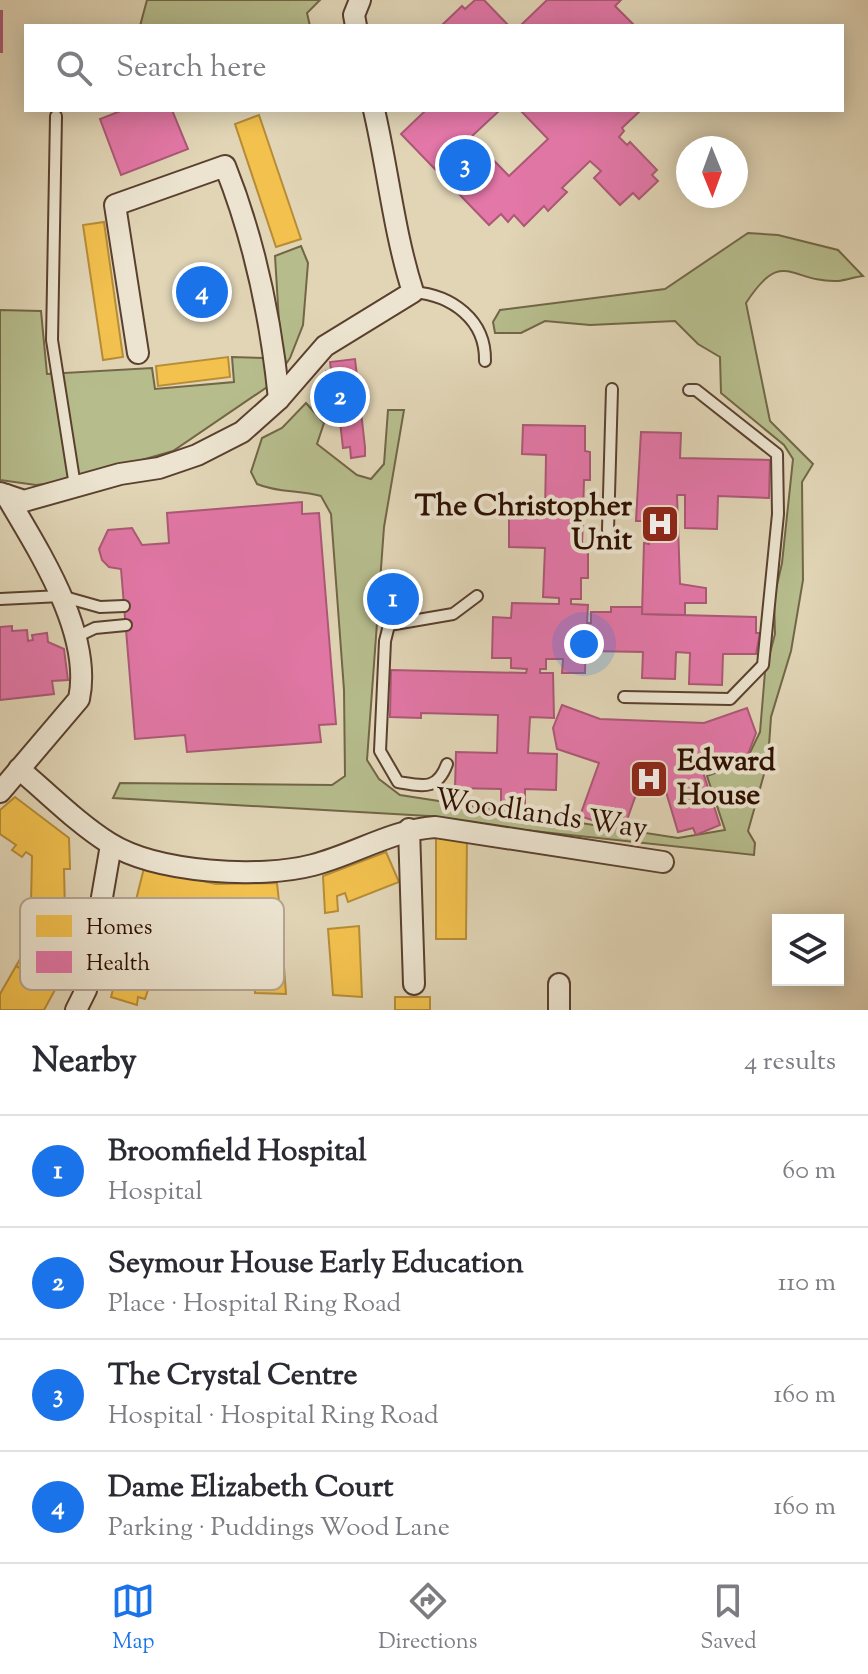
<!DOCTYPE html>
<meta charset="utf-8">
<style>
body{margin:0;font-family:"Sorts Mill Goudy",serif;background:#f2f2f3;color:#2b2b33}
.controls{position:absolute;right:24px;bottom:24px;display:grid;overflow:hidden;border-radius:0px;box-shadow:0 4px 20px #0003}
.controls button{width:72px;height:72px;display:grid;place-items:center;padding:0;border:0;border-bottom:2px solid #e1e1e2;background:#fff;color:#2b2b33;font:40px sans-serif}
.compass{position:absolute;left:676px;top:136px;width:72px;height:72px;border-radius:50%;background:#fff;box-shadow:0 4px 20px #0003;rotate:179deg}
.you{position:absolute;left:584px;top:644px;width:28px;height:28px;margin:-20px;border:6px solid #fff;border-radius:50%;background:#1a73e8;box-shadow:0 0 0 12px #1a73e833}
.badge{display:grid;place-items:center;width:52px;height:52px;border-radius:50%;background:#1a73e8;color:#fff;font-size:26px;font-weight:700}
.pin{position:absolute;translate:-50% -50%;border:4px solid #fff;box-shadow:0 2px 8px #0006}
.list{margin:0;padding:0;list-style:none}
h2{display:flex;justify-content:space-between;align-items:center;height:104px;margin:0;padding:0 32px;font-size:34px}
h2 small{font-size:26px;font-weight:400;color:#7c7c81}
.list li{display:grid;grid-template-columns:52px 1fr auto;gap:24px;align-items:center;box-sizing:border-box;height:112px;padding:0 32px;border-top:2px solid #e1e1e2}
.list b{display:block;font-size:30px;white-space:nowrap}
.list p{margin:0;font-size:26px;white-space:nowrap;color:#7c7c81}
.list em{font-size:26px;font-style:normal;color:#7c7c81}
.icon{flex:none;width:44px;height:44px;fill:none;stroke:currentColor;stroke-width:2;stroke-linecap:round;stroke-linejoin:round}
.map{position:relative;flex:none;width:868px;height:1010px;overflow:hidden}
.search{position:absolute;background:#fff;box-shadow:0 4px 20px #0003;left:24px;right:24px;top:24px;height:88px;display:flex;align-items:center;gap:20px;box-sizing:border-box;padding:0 28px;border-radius:0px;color:#7c7c81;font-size:30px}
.sheet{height:552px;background:#fff}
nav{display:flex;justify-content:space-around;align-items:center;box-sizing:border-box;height:112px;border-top:2px solid #e1e1e2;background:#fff;font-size:22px;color:#7c7c81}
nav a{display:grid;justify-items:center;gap:4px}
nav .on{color:#1a73e8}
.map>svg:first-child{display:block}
</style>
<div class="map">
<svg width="868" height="1010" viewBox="0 0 868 1010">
<rect width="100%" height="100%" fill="#e1d5b6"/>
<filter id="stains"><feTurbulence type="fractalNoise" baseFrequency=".0025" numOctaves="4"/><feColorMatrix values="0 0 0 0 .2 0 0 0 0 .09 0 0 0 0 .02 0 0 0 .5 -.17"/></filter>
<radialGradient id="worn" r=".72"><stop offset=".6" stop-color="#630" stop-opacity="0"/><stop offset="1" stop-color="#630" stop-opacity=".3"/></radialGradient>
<g fill="#b6bc8c" stroke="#726646" stroke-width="2">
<polygon points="147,0 320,0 307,13 310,26 140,26"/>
<path d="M748,233l30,2 60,15 25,26c-8,1 -17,4 -25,5 -48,2 -55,-35 -92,22l24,118 43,43 -11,18 1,98 -12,71 -20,66 -3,43 -20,71 7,12 -1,12 -249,-27 -76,-12 -316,-18 7,-15 212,2 13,-9 -1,-86 -13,-176 -10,-18c-22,-6 -43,-3 -64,-12l-6,-12 11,-34 20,-10 24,-25 18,20 -7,21 40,31 14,4 13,-15 4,-54h16l-20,117 -17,233 12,19 21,16 278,43 47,-8 -18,-54 39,-15 14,-29 5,-60 10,-38 -1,-36 8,-35 11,-104 -9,-14 -63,-52 -1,-36 -22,-13 -23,-23 -85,4 -45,-4 -24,12h-26l-2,-11 7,-12 165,-21z"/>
<polygon points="301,246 308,263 303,325 290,358 273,383 173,451 69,481 36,485 0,480 0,310 41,311 47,374 152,368 155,389 234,382 232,357 266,358 280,338 275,256"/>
</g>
<g fill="#f2c14e" stroke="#b78c37" stroke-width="2">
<polygon points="259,115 301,239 276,247 235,124"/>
<polygon points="104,222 123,357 103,360 83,225"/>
<polygon points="228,357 230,377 158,386 156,366"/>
<polygon points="15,797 69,838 70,869 64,869 66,957 59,968 30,950 32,856 26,852 22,857 12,850 16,845 0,834 0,810"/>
<polygon points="436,837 467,837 466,939 436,939"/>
<polygon points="386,852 399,882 348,902 345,893 337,896 338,911 325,913 323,876"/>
<polygon points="144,868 216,884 277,883 281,920 269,921 269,909 260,909 259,918 172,914 159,966 154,966 152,976 145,974 142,988 148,990 145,999 138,997 137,1005 111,997 129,929 120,926 124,908 134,908"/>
<polygon points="359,926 362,997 333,995 328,929"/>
<polygon points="282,940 286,994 255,993 252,943"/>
<polygon points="28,945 30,950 59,968 63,963 68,967 56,988 16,966"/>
<polygon points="16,966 56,988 44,1010 0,1010 0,994"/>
<rect x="395" y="997" width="35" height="13"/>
</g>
<g fill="#e377a8" stroke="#ac5876" stroke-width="2">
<polygon points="475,0 484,0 509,26 441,26 462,6 465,9"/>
<polygon points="547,0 621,0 615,6 635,26 520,26"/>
<rect x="0" y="11" width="2" height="41"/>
<polygon points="123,110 172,110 188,149 121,175 100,119"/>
<polygon points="426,110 500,110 471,137 509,176 548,139 520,110 641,110 622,128 624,131 619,137 627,145 630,142 657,170 652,175 658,181 639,199 633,193 620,205 594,178 601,171 590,161 562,188 567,192 548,211 544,206 524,226 514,215 508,222 501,214 489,225 401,134"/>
<polygon points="355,359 365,447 365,456 351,458 350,447 343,448 339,413 322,415 318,382 327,381 326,371 331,370 330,362"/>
<polygon points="523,425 585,426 585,451 590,452 590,480 584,480 582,547 588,547 588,578 581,578 581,599 571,599 571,604 588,605 587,623 591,623 591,612 611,612 611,607 643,607 642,614 756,617 756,633 760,633 756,654 723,654 722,685 689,684 690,653 676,652 675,679 642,678 643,652 590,651 590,634 586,634 585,673 562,673 563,659 546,659 546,669 540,669 540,673 553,673 554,718 530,717 528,753 557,754 556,790 525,789 525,804 501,804 501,789 455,788 456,752 497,753 498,715 421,713 421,718 390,717 391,670 526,673 527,669 511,668 511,658 492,658 493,617 511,618 512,603 559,604 559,598 543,597 545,548 509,547 509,513 545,514 546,455 522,454"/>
<polygon points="641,432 681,433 680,458 770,460 769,498 718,496 717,529 685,528 685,495 677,495 680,584 706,588 706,603 685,603 685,615 642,614 644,543 649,544 650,532 644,532 644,521 636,521"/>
<polygon points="302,502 302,514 319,513 336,724 319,725 321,742 187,752 185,735 135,739 121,569 109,567 102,560 99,549 108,530 132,528 142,545 169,543 167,513"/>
<polygon points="12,626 12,631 27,630 28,641 33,640 32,635 47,633 48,642 64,649 68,680 52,681 54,694 0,700 0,627"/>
<polygon points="562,705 600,719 704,723 747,708 756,733 747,757 702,769 720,825 696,835 693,828 678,832 666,792 650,795 638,789 623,831 580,816 599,763 557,749 553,728"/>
</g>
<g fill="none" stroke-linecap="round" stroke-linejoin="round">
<defs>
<g id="service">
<polyline points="56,116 52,340 75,486"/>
<path d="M413,292c39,3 73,28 72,69"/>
<polyline points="608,530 612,389"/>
<polyline points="0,599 61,596 100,607 124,606"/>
<polyline points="74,638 95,628 126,625"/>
<polyline points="624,697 730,699 763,665 778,514 777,454 696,390 689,390"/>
<path d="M447,764c-10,27 -24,22 -49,18l-18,-31 5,-110 4,-16 64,-11 24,-18"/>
</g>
<g id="minor">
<polyline points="356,26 354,15 360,0"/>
<path d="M138,353l-23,-148 110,-39c30,75 46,154 54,233"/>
<path d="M0,493l24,8 96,-27 39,-6 38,-13 45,-23 37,-33 46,-53 88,-54c-19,-59 -25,-122 -39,-182"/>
<path d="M19,769c29,24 58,54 90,74 48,30 151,36 204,22 42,-11 79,-35 122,-38l228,35"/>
<path d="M0,792l79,-93c14,-66 -41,-149 -73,-204"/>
<polyline points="409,829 414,984"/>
<polyline points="76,1010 86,990 111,845"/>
<polyline points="559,1010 559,984"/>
</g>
</defs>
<use href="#service" stroke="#5a402e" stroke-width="14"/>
<use href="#minor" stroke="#5a402e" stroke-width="24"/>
<use href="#service" stroke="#ece4d0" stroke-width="10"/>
<use href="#minor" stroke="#ece4d0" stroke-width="20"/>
</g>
<defs>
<symbol id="hospital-square" viewBox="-11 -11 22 22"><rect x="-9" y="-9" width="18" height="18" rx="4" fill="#8f2418" stroke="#ece4d0"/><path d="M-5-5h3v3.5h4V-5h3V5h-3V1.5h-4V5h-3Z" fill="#fff"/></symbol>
</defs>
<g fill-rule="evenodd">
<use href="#hospital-square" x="638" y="502" width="44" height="44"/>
<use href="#hospital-square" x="627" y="757" width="44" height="44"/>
</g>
<g text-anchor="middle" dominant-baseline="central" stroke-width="8" stroke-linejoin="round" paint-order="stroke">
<g font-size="30" font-weight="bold" fill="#2d0f00" stroke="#ece4d0" text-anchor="end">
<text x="632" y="507">The Christopher<tspan x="632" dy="34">Unit</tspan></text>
<text x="677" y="762" text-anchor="start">Edward<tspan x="677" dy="34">House</tspan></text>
</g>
<g font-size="30" fill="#2d0f00" stroke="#ece4d0">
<text transform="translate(541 815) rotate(8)">Woodlands Way</text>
</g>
</g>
<rect x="20" y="898" width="264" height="92" rx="12" fill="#ece4d0" stroke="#b3a492" stroke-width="2"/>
<rect x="36" y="915" width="36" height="22" fill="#f2c14e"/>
<rect x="36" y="951" width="36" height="22" fill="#e377a8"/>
<g font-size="22" fill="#2d0f00">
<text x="86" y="934">Homes</text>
<text x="86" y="970">Health</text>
</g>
<rect width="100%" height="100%" filter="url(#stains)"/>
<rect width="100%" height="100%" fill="url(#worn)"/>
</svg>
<div class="controls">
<button><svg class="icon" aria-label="layers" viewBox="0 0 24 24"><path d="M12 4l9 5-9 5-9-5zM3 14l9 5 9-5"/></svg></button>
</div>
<svg class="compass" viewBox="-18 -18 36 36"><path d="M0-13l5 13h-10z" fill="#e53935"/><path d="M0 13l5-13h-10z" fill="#7c7c81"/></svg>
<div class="you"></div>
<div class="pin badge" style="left:393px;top:599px">1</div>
<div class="pin badge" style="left:340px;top:397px">2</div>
<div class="pin badge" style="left:465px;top:165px">3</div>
<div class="pin badge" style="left:202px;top:292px">4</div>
<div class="search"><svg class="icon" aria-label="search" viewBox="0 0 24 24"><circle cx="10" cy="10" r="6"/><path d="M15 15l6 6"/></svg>Search here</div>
</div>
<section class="sheet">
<h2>Nearby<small>4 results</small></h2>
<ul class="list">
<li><span class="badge">1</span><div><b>Broomfield Hospital</b><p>Hospital</p></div><em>60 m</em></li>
<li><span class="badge">2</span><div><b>Seymour House Early Education</b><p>Place · Hospital Ring Road</p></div><em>110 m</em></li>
<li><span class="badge">3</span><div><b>The Crystal Centre</b><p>Hospital · Hospital Ring Road</p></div><em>160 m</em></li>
<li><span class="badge">4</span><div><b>Dame Elizabeth Court</b><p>Parking · Puddings Wood Lane</p></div><em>160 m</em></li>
</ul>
</section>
<nav>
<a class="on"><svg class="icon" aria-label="map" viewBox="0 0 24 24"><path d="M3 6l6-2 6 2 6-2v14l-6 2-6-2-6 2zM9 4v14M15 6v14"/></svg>Map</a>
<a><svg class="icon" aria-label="directions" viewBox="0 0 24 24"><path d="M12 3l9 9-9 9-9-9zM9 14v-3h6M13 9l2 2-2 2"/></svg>Directions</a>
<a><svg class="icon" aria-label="saved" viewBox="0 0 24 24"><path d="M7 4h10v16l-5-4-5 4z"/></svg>Saved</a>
</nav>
